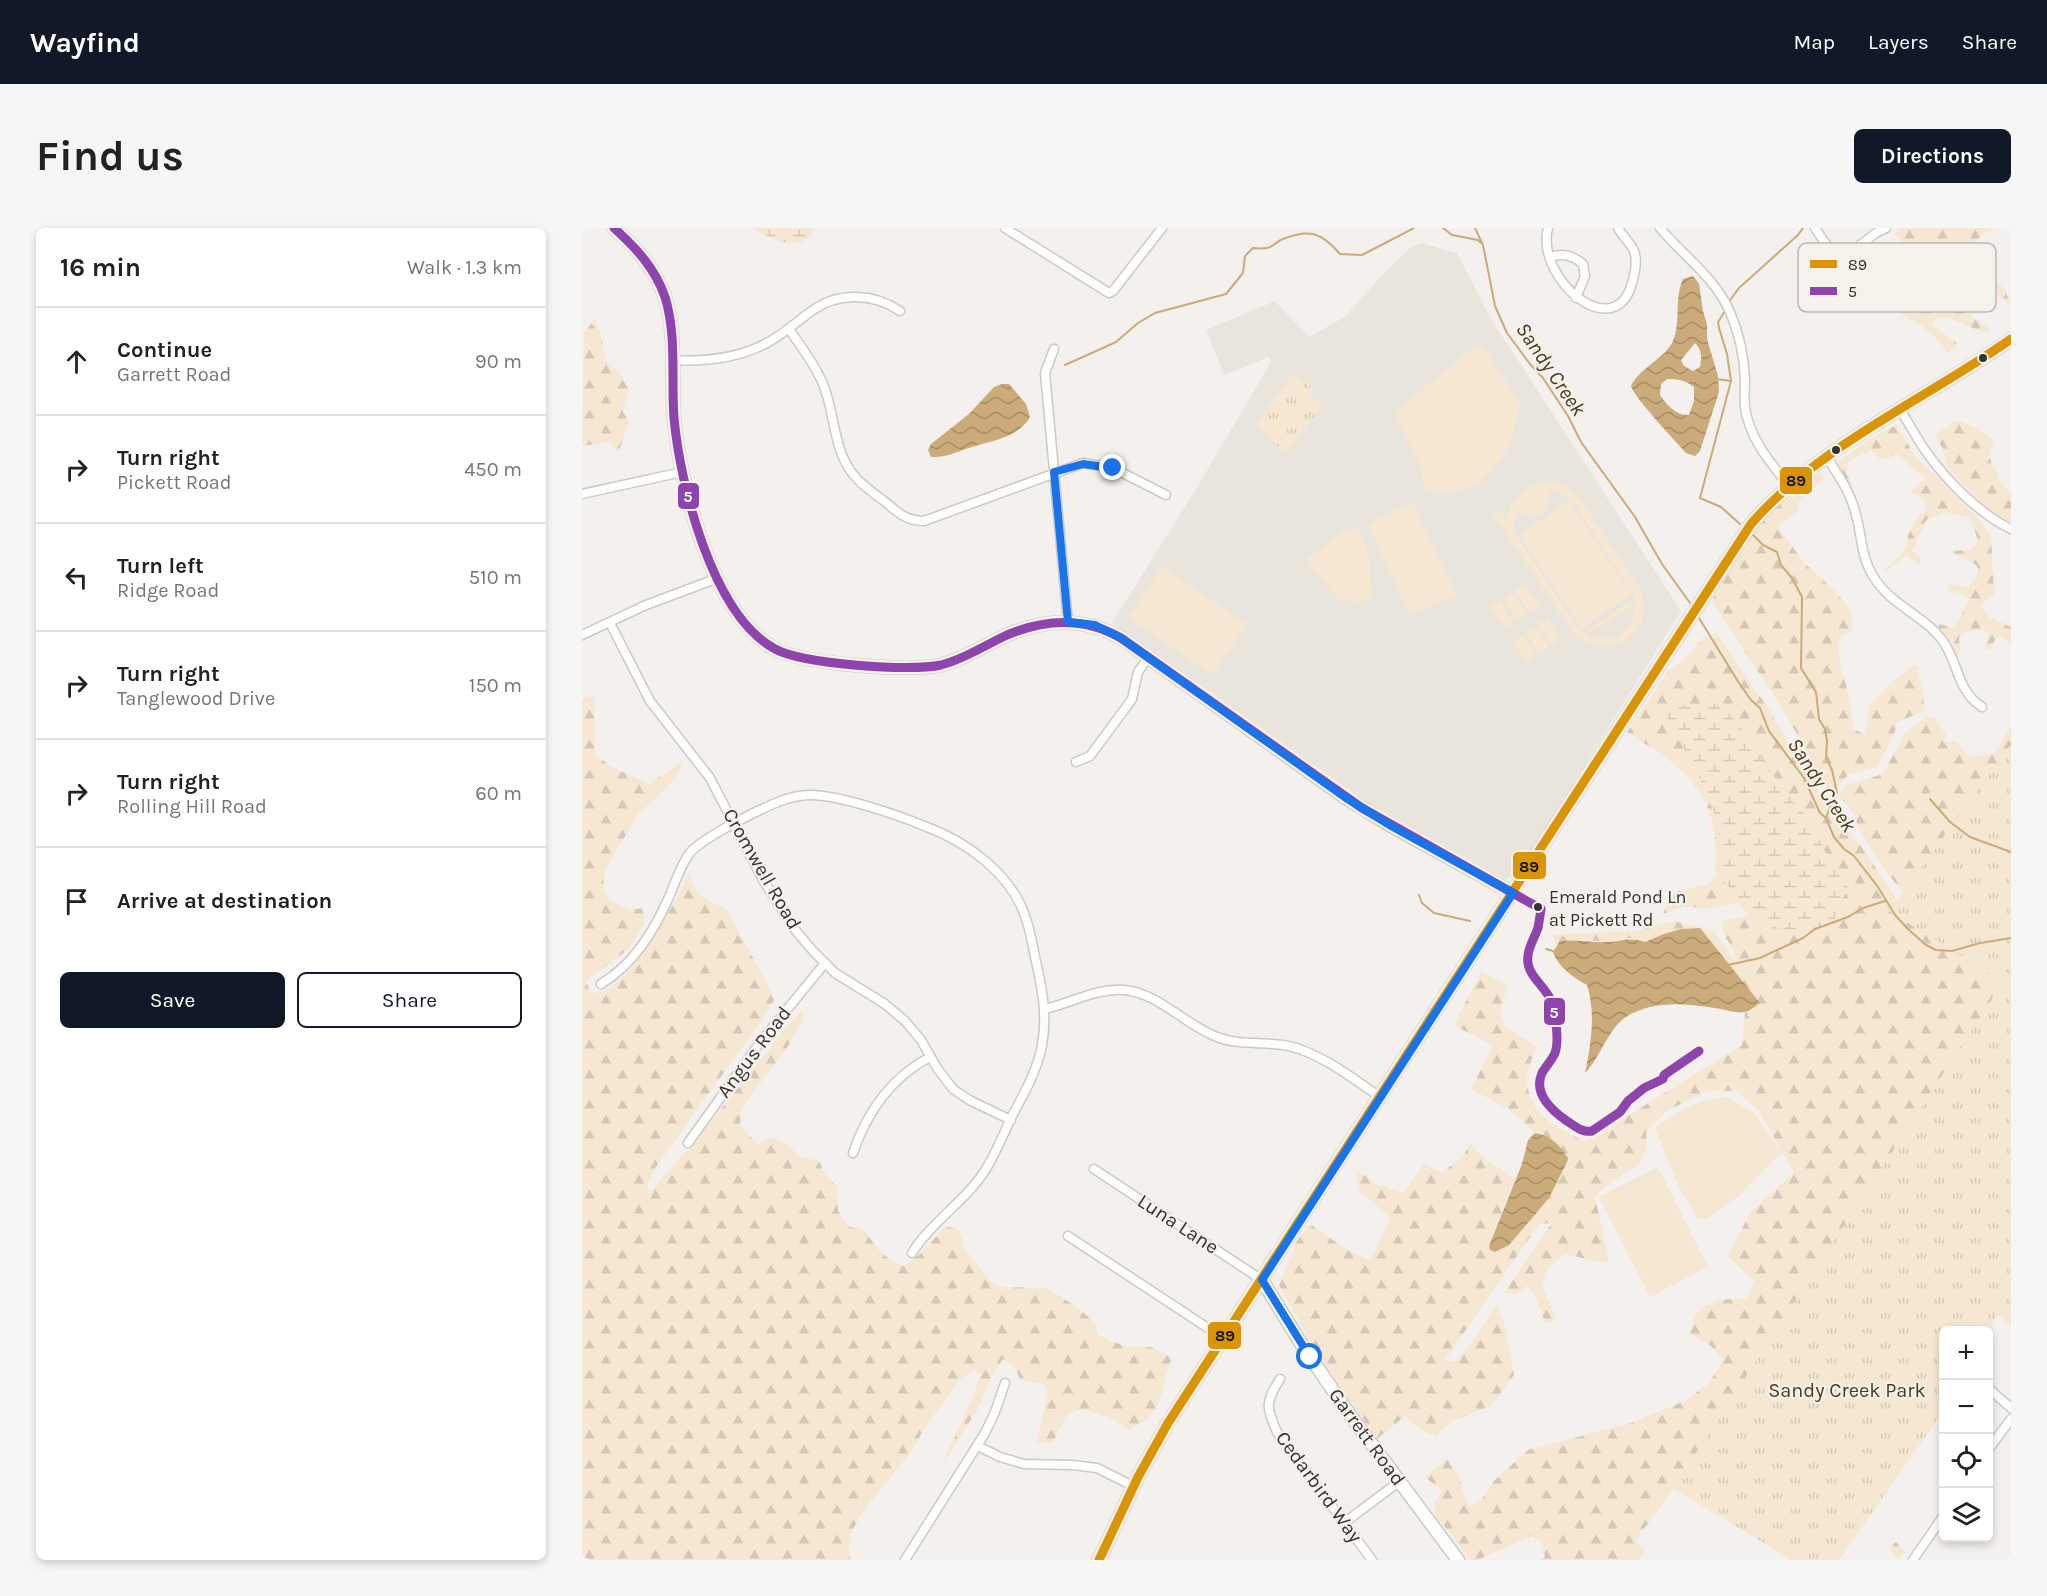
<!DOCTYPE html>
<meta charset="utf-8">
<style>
body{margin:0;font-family:Karla,sans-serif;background:#f6f6f6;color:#222}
.controls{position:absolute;right:18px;bottom:18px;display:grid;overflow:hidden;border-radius:9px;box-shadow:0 3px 9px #0003}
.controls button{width:54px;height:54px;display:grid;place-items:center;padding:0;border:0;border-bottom:2px solid #e0e0e0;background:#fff;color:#222;font:30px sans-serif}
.stop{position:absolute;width:18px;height:18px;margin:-14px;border:4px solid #1a73e8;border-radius:50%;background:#fff}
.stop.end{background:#1a73e8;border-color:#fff;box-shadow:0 2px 6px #0008}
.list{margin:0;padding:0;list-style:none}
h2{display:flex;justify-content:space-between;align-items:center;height:78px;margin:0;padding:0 24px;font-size:26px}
h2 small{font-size:20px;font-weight:400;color:#767676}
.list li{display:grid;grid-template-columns:39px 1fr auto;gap:18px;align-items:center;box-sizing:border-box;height:108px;padding:0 24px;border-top:2px solid #e0e0e0}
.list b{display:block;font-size:22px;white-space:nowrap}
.list p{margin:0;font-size:20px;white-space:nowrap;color:#767676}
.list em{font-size:20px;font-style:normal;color:#767676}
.actions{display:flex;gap:12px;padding:18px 24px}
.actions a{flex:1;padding:14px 0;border:2px solid #111827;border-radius:9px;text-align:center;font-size:21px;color:#111827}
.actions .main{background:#111827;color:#fff}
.icon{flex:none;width:33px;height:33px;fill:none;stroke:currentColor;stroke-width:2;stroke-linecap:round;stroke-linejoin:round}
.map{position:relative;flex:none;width:1429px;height:1332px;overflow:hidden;border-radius:9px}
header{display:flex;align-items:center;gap:36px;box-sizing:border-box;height:84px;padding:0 30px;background:#111827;color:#fff}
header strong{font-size:28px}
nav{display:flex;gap:33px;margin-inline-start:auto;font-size:21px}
.intro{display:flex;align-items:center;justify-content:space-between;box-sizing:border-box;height:144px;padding:0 36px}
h1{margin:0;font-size:42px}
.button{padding:15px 27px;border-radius:9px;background:#111827;color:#fff;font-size:21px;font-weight:700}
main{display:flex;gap:36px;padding:0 36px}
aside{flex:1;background:#fff;border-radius:9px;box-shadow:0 3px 9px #0003}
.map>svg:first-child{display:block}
</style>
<header>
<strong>Wayfind</strong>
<nav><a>Map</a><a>Layers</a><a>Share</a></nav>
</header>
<div class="intro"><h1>Find us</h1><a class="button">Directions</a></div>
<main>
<aside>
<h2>16 min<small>Walk · 1.3 km</small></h2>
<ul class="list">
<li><svg class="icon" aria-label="ahead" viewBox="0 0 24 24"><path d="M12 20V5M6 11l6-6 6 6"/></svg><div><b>Continue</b><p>Garrett Road</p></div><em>90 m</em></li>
<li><svg class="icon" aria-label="right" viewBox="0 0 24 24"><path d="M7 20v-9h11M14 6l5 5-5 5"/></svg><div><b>Turn right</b><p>Pickett Road</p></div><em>450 m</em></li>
<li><svg class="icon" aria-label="left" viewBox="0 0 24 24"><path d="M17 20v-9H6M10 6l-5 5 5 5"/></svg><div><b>Turn left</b><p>Ridge Road</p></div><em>510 m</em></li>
<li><svg class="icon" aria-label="right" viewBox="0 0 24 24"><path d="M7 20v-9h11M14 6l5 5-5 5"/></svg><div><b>Turn right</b><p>Tanglewood Drive</p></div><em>150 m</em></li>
<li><svg class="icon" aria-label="right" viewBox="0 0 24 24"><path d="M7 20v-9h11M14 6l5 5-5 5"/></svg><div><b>Turn right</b><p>Rolling Hill Road</p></div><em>60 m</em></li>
<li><svg class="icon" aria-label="arrive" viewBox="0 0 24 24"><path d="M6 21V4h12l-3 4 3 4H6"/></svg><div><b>Arrive at destination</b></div></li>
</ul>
<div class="actions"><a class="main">Save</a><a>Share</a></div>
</aside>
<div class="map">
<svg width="1429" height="1332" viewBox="0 0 1429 1332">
<defs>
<pattern id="forest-firs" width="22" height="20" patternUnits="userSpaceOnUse" patternTransform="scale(1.5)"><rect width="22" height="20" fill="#f6e7d2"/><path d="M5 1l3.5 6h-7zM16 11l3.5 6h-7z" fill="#d4c7b5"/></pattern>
<pattern id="wetland-marsh" width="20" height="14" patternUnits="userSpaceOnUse" patternTransform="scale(1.5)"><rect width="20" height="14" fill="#f6e7d2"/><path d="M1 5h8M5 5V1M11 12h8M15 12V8" fill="none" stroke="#d4c7b5"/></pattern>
<pattern id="cemetery-stones" width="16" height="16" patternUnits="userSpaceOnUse" patternTransform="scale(1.5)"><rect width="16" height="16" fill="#f6e7d2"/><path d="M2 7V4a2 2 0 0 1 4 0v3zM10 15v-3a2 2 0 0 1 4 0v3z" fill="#d4c7b5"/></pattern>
<pattern id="park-tufts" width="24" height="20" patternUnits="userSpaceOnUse" patternTransform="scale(1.5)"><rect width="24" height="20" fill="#f6e7d2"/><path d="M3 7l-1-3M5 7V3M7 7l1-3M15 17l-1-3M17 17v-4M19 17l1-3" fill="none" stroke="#d4c7b5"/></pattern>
<pattern id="water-waves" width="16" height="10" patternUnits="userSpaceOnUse" patternTransform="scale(1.5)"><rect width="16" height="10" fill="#caab79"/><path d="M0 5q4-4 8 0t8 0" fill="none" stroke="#a58c64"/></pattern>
</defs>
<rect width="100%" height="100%" fill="#f3f0ed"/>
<polygon fill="#eae5dc" points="839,15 875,25 909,91 1099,383 937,643 924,652 794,583 730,541 530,395 613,263 689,134 687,129 642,147 624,102 693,73 727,109 764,88 801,46 828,20"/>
<g fill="#f6e7d2" fill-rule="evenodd">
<path d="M895,117l5,2 6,7 32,49c-5,39 -23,82 -66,89 -9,2 -19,0 -28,-1l-6,-26 -24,-50 2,-6z"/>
<path d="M964,254c11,1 21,4 29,12 10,9 16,22 24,33 12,19 27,38 38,57 3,6 5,11 6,17 5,41 -40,58 -69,33l-81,-120 6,-5 8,12c3,-22 17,-36 39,-39zM969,262l14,5 8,6 61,93c8,29 -19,56 -47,40l48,-30 -3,-4 -48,33 -7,-6 -60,-90 -3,-13 2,-11 18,4 4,-3 2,2 7,-8z"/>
<polygon points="987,273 1050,366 1000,400 937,307"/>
<polygon points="831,275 875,366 828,388 786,296"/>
<polygon points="777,300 787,329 790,370 780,374 764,372 760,375 725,335 727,329 759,305"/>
<polygon points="581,338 665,397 630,447 546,389"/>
<polygon points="943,356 957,377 947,383 933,363"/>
<polygon points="931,364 944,385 934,391 921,371"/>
<polygon points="918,373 931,394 922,400 908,379"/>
<polygon points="966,390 979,411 970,417 956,396"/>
<polygon points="954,399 967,419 957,426 944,405"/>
<polygon points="941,407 954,428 945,434 931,414"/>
<path d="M1144,869l28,16 28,40 -44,44 -32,22 -9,-1 -19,-33 -23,-57c27,-18 38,-28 71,-31z"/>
<polygon points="1076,939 1126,1039 1068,1069 1017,969"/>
</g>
<g fill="url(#forest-firs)">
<path d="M1319,0h98c-12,2 -29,13 -29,26 15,14 35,30 41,51l-16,-12 -7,-2 -18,16 1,9 19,13 -1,3h-6l-35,-14 -13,1 -4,5 26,19 -2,6 -8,4c-8,-21 -48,-40 -67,-52l5,-3 7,4 38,-27c-3,-7 -10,-9 -14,-15 -6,-9 -12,-16 -20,-24l-1,-3z"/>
<polygon points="13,91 20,112 23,131 38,145 47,161 41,184 47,194 36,225 27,214 0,218 2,105"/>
<path d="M1374,193c12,2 30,11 38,21l-5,10 3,14 3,-1 4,15 12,13v29l-25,-14 -38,-40 -5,-19 -8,-14z"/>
<path d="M1314,197l19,31 65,64 11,16 3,58 -13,11 8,12 22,10v18l-8,-8 -7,1 -6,12 -6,-2 6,-15 -7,-3 -20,2 -4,5 1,13 -2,8 -5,-6v-9l-14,-13v-6l15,4 15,-28 -6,-6 -16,-3 3,-7 18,3 9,-12 1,-8c-10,-10 -19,-7 -27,-16l20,-1 7,-10 -8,-23 -25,-5 -19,8 -14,31 8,6 1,7h-4l-10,-8 -15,10 -5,6 -3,-1 17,-17 6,-11 1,-8 10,-18 9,-7c0,-9 -10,-17 -18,-17l17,-14 -29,-25 -11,5h-6l-9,-9 -23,11 -2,12 8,13 -3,2 -14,-25 31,-23z"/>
<path d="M1237,245l4,2v5l-25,23v8l-20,15c8,12 16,24 25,35 16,18 56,43 49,70l-10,4c-6,12 -2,27 0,40l3,3 9,51 11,6 5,-30 23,-24 21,-16 4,2 7,43 -29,13 -1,9 -18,35 -28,7 -18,19 -46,-80 -73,-112c21,-52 60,-97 107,-128z"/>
<path d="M1135,406l53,77 49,82 19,18 10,20 16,19 33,50 6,-8c-7,-6 -39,-52 -43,-62 -8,-16 -6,-25 -24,-33l11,-12 36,-11 22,-41 22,-17 8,2 11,17 -3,8 13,-2c14,19 15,18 38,12l17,-27v601l-14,-13 -8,17 -45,-1 -1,81 -104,149h-47l-118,-72 -39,53 10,9 -6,10h-100l6,-3 -3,-15 -11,-6 -54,24h-6l-35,-44 -1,-13 7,-12 -17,-14 22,-18 12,18 4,16 6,14 12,-6 13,-20 34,-31 103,-27 56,-23 23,-18 13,-22 -12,-14 -21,-12 6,-21 20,-13 31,-2 7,-17 -26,-25 22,-43 44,-40 -34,-61 -23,-21h-29l-42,20 -20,21 1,15 -8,17 -30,19 -14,14 14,65c-16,1 -29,-6 -45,-8l-17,15 -5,19 9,16 4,16 -10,3 -10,-28 -8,-9 -11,8 -12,-1 48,-70 -13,1 -94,136 10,2 24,-29 18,-29 7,18 10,53 -23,31 -39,15 -16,15 -15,-6 -16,-14 -28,23 -62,-89 -36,-65 17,-43 14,-18 37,26 23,11 21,-43 -31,-26 -5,-20 10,3 10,9 29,9 20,-29 18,9 22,-18 6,-12 18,18 27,18 -26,66 54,-110 -8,-2 -25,-23 -39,-21 22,-43 -39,-21 27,-53 27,13 -8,24 5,18 32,19c-3,10 -10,22 -10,32 0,36 30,49 57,63l34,-19 124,-77 3,-33 15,-8 -96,-70 -19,8 -16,-4 -22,4 -27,-3 -24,6 -3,-10 82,-4 39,-10 40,10 25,35 -7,-18 -10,-17 2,-11 25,-4 -11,-14 -23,6 -31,-1 -21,7 10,-22 33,-7 10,-9c-1,-17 1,-35 -3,-51 -11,-50 -47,-67 -86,-93l40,-60 16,-12 20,-22z"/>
<path d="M12,468l1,58 15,12 39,18 34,-23 -5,14 -19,21 -20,17 -34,57 -2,17 6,13 21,10 13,-2 1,15 -14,25 -44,33 5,13c6,-2 13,-3 18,-6 27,-14 67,-86 80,-115l6,16 10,10 21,10 41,74 7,17 -12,20 -107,148 -8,18 2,7 50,-56 85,-107 19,-21 -1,12 -15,27 -45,59 -2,18 18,20 12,-8 19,8 9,11 21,5 6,13 12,13 1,24 12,16 15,3c10,17 19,29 38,36l17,-12 26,-28 13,4 6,19 26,33 8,5 48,1 28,18 21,17 1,12 30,12h24l21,11c-8,19 -9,43 -22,59 -5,5 -15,9 -21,13l-20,-13 -27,-8 -15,5 -14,28 -16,1 11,-51 -5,-8 -22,-4 -8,-15 -10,-6 -12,18 -12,30 -38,60 31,-68 9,-25 -8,-4 -15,12 -34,47 -13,23 -43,53 -18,28 -1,23 3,4h-270v-861z"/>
</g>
<g fill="url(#wetland-marsh)">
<path d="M169,0h62l-1,6c-16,20 -43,3 -61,-6z"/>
<polygon points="1139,475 1155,495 1201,561 1225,589 1251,638 1267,661 1260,671 1251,695 1232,702 1199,701 1179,694 1148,661 1141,652 1136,595 1120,555 1108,534 1093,499 1083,487 1088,478"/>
</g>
<polygon fill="url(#cemetery-stones)" points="1314,1314 1323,1324 1316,1332 1307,1320"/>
<g fill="url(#park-tufts)">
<polygon points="710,146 731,161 727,167 737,173 740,178 704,225 691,215 693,211 673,197"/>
<polygon points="1429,517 1429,1099 1415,1086 1407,1103 1362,1102 1361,1183 1257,1332 1210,1332 1091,1260 1421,754 1307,683"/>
</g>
<g fill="url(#water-waves)" fill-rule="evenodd">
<path d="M1111,48l6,8 4,27 4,14v14l11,37 1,16 -19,59 -5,5 -9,-3c-10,-11 -53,-57 -55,-67 9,-19 33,-26 42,-45 8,-19 1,-42 10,-62zM1113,115c7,7 7,15 5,24l-7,4 -9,-5 -3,-6zM1085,151c11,0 18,1 27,8v14l-5,14c-13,1 -23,-11 -29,-20l1,-11z"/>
<path d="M420,156h7l17,20 4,13c-12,21 -37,23 -58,30 -14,4 -26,11 -41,10l-3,-7 3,-6 38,-30 25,-27z"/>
<path d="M1118,700l60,75c-4,3 -8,6 -12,8 -8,3 -19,0 -27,-2 -31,-5 -67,-10 -95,8 -19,13 -25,40 -41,56 6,-28 11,-60 2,-88 -13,-7 -29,-18 -34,-33l7,-11c17,-2 32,2 48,1 16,-1 21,-5 37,0l19,-8 17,-5z"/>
<path d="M953,905c16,2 25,13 33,25l-1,4 -18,36 -40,47 -14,7 -5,-2 -1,-4 33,-82 6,-24z"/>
</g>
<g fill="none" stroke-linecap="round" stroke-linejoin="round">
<g stroke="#caab79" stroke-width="2">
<polyline points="861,0 870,7 896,12 899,15"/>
<polyline points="893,0 901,17 913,78 925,105 948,136 961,150 986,188 999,214 1053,289 1080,336 1108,375"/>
<polyline points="1146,75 1157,60 1216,7 1221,0"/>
<polyline points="1143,83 1136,94 1137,100 1145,126 1149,153 1118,270 1139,279 1158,296"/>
<path d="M483,137l51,-23 22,-19 17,-10 71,-19 17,-21 2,-17 8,-8c4,0 9,1 14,0 6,-1 10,-7 16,-9 27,-11 39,-6 57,15l22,1 52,-27"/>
<polyline points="1134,151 1149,153"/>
<polyline points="1170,306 1181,317 1195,324 1199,337 1210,350 1220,369 1219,440 1234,464 1237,491 1243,501 1245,513 1244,529 1250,542 1255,565"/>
<polyline points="1117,390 1157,455 1169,472 1178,480 1187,503 1222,550 1238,585 1244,590 1252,609 1262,621 1272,628 1296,659 1313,687 1327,702 1344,717 1354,722 1370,723 1398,715 1429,710"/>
<polyline points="1348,571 1368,594 1388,609 1429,624"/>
<polyline points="1244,590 1248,579"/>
<polyline points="837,667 840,675 852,685 888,693"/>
<polyline points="964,721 971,723"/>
<polyline points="1146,737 1178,730 1221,710 1233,701 1266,689 1281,680 1303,673"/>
</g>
<defs>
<g id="street">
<polyline points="423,0 527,65 531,63 580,0"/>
<path d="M966,0c-13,51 67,118 84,55 3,-10 6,-22 2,-32 -4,-9 -12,-15 -16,-23"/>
<path d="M1078,0c24,29 54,48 70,84 9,21 14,44 15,67 0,9 -1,19 0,28 4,31 25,55 44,79"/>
<polyline points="1233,0 1256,34 1294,5 1304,0"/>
<path d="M968,29c13,-4 22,-2 33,7l2,12 -9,22"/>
<path d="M207,101c12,18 26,35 34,55 11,26 10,58 25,83 8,14 24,25 36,34 13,11 22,20 40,20l159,-58 30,5 53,27"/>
<polyline points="472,121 463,145 486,394"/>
<path d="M90,132c32,2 62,-1 91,-15 19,-9 33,-23 50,-35 26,-18 60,-17 87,1"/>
<path d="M1318,182c9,13 16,27 25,40 20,29 54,64 86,79"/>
<path d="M1245,230c12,18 24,35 29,57 6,21 5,42 17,61 18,30 51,39 70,65 16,23 14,50 39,66"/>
<polyline points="0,266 100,244"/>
<polyline points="28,395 68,473 128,550 181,652 214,703 231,723 253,745 303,776 323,793 339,812 355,840 371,861 389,873 429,892"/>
<polyline points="0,407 64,377 136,350"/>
<polyline points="494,534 508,528 545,478 550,471 556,444 566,430"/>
<path d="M931,665l28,16c-1,7 -2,13 -3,19 -4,11 -12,23 -10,35 2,17 23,26 26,48 2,11 5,31 1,42 -3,7 -9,13 -13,20 -9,20 9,37 25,48 8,5 15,12 25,10l28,-19 8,-11 16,-13 19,-9 1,-4 35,-24"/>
<path d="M19,756c33,-20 53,-53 68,-87 6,-14 11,-30 20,-43 11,-15 69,-44 89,-52 10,-4 21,-7 32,-7 30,0 88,20 117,32 40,15 84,47 98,89 6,16 8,33 12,50 6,27 10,52 5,79 -5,27 -19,50 -31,73 -8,17 -15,35 -25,51 -19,31 -54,52 -74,84"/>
<path d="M463,781c26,-6 51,-21 79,-19 35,3 61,35 93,47 23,9 48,4 72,9 33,8 63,32 91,51"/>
<polyline points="106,915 177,816 243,735"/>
<path d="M271,925c14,-41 39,-76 77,-96"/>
<polyline points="512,941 680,1052"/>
<polyline points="486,1008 641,1110"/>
<path d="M698,1151c-15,24 -14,27 -3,53l95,128"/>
<polyline points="1406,1160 1429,1180"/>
<polyline points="396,1218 418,1229 442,1236 490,1237 515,1240 551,1258"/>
<polyline points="1406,1222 1429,1191"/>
<polyline points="762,1295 818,1253"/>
<polyline points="323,1332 403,1205 413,1184 423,1155"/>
<polyline points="1331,1332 1362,1287"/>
</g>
<g id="secondary">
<path d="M32,0c22,20 41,40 51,69 12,39 6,81 9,121 6,66 38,197 101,231 28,15 135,23 166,16 24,-6 44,-20 66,-30 38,-16 78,-18 114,3l225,160 47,29 120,66"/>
<polyline points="680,1052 720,1117 768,1187 876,1332"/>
<path d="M517,1332l39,-83 30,-54 583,-899c67,-78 177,-126 260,-185"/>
</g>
</defs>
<use href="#street" stroke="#cccac8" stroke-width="11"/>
<use href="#secondary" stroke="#cccac8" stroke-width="15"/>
<use href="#street" stroke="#fdfdfc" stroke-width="8"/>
<use href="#secondary" stroke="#fdfdfc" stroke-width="12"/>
<defs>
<path id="bus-1" d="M517,1332l39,-83 30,-54 583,-899c67,-78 177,-126 260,-185"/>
<path id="bus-2" d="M32,0c22,20 41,40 51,69 12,39 6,81 9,121 6,66 38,197 101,231 28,15 135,23 166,16 24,-6 44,-20 66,-30 38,-16 78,-18 114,3l241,170 179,101c-1,7 -2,13 -3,19 -4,11 -12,23 -10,35 2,17 23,26 26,48 2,11 5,31 1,42 -3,7 -9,13 -13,20 -9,20 9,37 25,48 8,5 15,12 25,10l28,-19 8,-11 16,-13 19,-9 1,-4 35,-24"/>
</defs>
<use href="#bus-1" stroke="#f6f1ea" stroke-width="14"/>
<use href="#bus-2" stroke="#f6f1ea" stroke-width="14"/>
<use href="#bus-1" stroke="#da9507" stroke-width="9"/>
<use href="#bus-2" stroke="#8e44ad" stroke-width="9"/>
</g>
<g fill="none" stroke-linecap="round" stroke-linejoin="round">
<polyline stroke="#1a73e8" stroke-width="8" points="531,240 501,236 472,244 486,394 513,397 539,410 764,570 811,599 931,665 680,1052 728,1129"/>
</g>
<g fill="#353330" stroke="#f6f1ea" stroke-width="2">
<circle cx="1401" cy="130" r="5"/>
<circle cx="1254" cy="222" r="5"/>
<circle cx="956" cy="679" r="5"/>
</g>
<g text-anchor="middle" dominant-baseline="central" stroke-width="4.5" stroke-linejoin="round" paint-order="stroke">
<g font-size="18" fill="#353330" stroke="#f6f1ea" text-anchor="start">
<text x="967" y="669">Emerald Pond Ln<tspan x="967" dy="23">at Pickett Rd</tspan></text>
</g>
<g font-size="20" fill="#353330" stroke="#f6f1ea">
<text transform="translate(180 641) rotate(60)">Cromwell Road</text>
<text transform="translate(172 824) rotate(-53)">Angus Road</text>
<text transform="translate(596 996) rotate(33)">Luna Lane</text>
<text transform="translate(785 1209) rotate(54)">Garrett Road</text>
<text transform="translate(737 1259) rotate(54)">Cedarbird Way</text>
</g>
<g font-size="20" fill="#4f3b1c" stroke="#f6f1ea">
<text x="1265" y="1162">Sandy Creek Park</text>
</g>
<g font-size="21" font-style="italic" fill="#4d391b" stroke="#f6f1ea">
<text transform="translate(969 141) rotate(56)">Sandy Creek</text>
<text transform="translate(1240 557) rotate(57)">Sandy Creek</text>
</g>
</g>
<rect x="1216" y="15" width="198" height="69" rx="9" fill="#f6f1ea" stroke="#bcb8b2" stroke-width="1.5"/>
<rect x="1228" y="32" width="27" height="8" fill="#da9507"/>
<rect x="1228" y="59" width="27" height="8" fill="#8e44ad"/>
<g font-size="16" fill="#353330">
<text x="1266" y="42">89</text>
<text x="1266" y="69">5</text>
</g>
<g stroke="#f6f1ea" stroke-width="2">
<rect x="1197" y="238" width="34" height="29" rx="6" fill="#da9507"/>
<rect x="95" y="254" width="23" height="28" rx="6" fill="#8e44ad"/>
<rect x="930" y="623" width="35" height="29" rx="6" fill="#da9507"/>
<rect x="961" y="769" width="23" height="29" rx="6" fill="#8e44ad"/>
<rect x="625" y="1093" width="35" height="29" rx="6" fill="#da9507"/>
</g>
<g font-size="16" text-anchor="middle" font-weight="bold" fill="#fff">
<text x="106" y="274">5</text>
<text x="972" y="790">5</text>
</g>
<g font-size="16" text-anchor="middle" font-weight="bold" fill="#111">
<text x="1214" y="258">89</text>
<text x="947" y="644">89</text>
<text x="643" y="1113">89</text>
</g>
</svg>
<div class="controls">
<button>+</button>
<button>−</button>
<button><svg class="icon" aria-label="locate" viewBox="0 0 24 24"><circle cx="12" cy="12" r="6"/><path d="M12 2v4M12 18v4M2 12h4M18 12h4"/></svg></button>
<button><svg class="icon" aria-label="layers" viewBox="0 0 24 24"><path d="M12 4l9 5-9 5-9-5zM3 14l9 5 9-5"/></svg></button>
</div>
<div class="stop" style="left:728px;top:1129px"></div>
<div class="stop end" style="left:531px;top:240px"></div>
</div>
</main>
